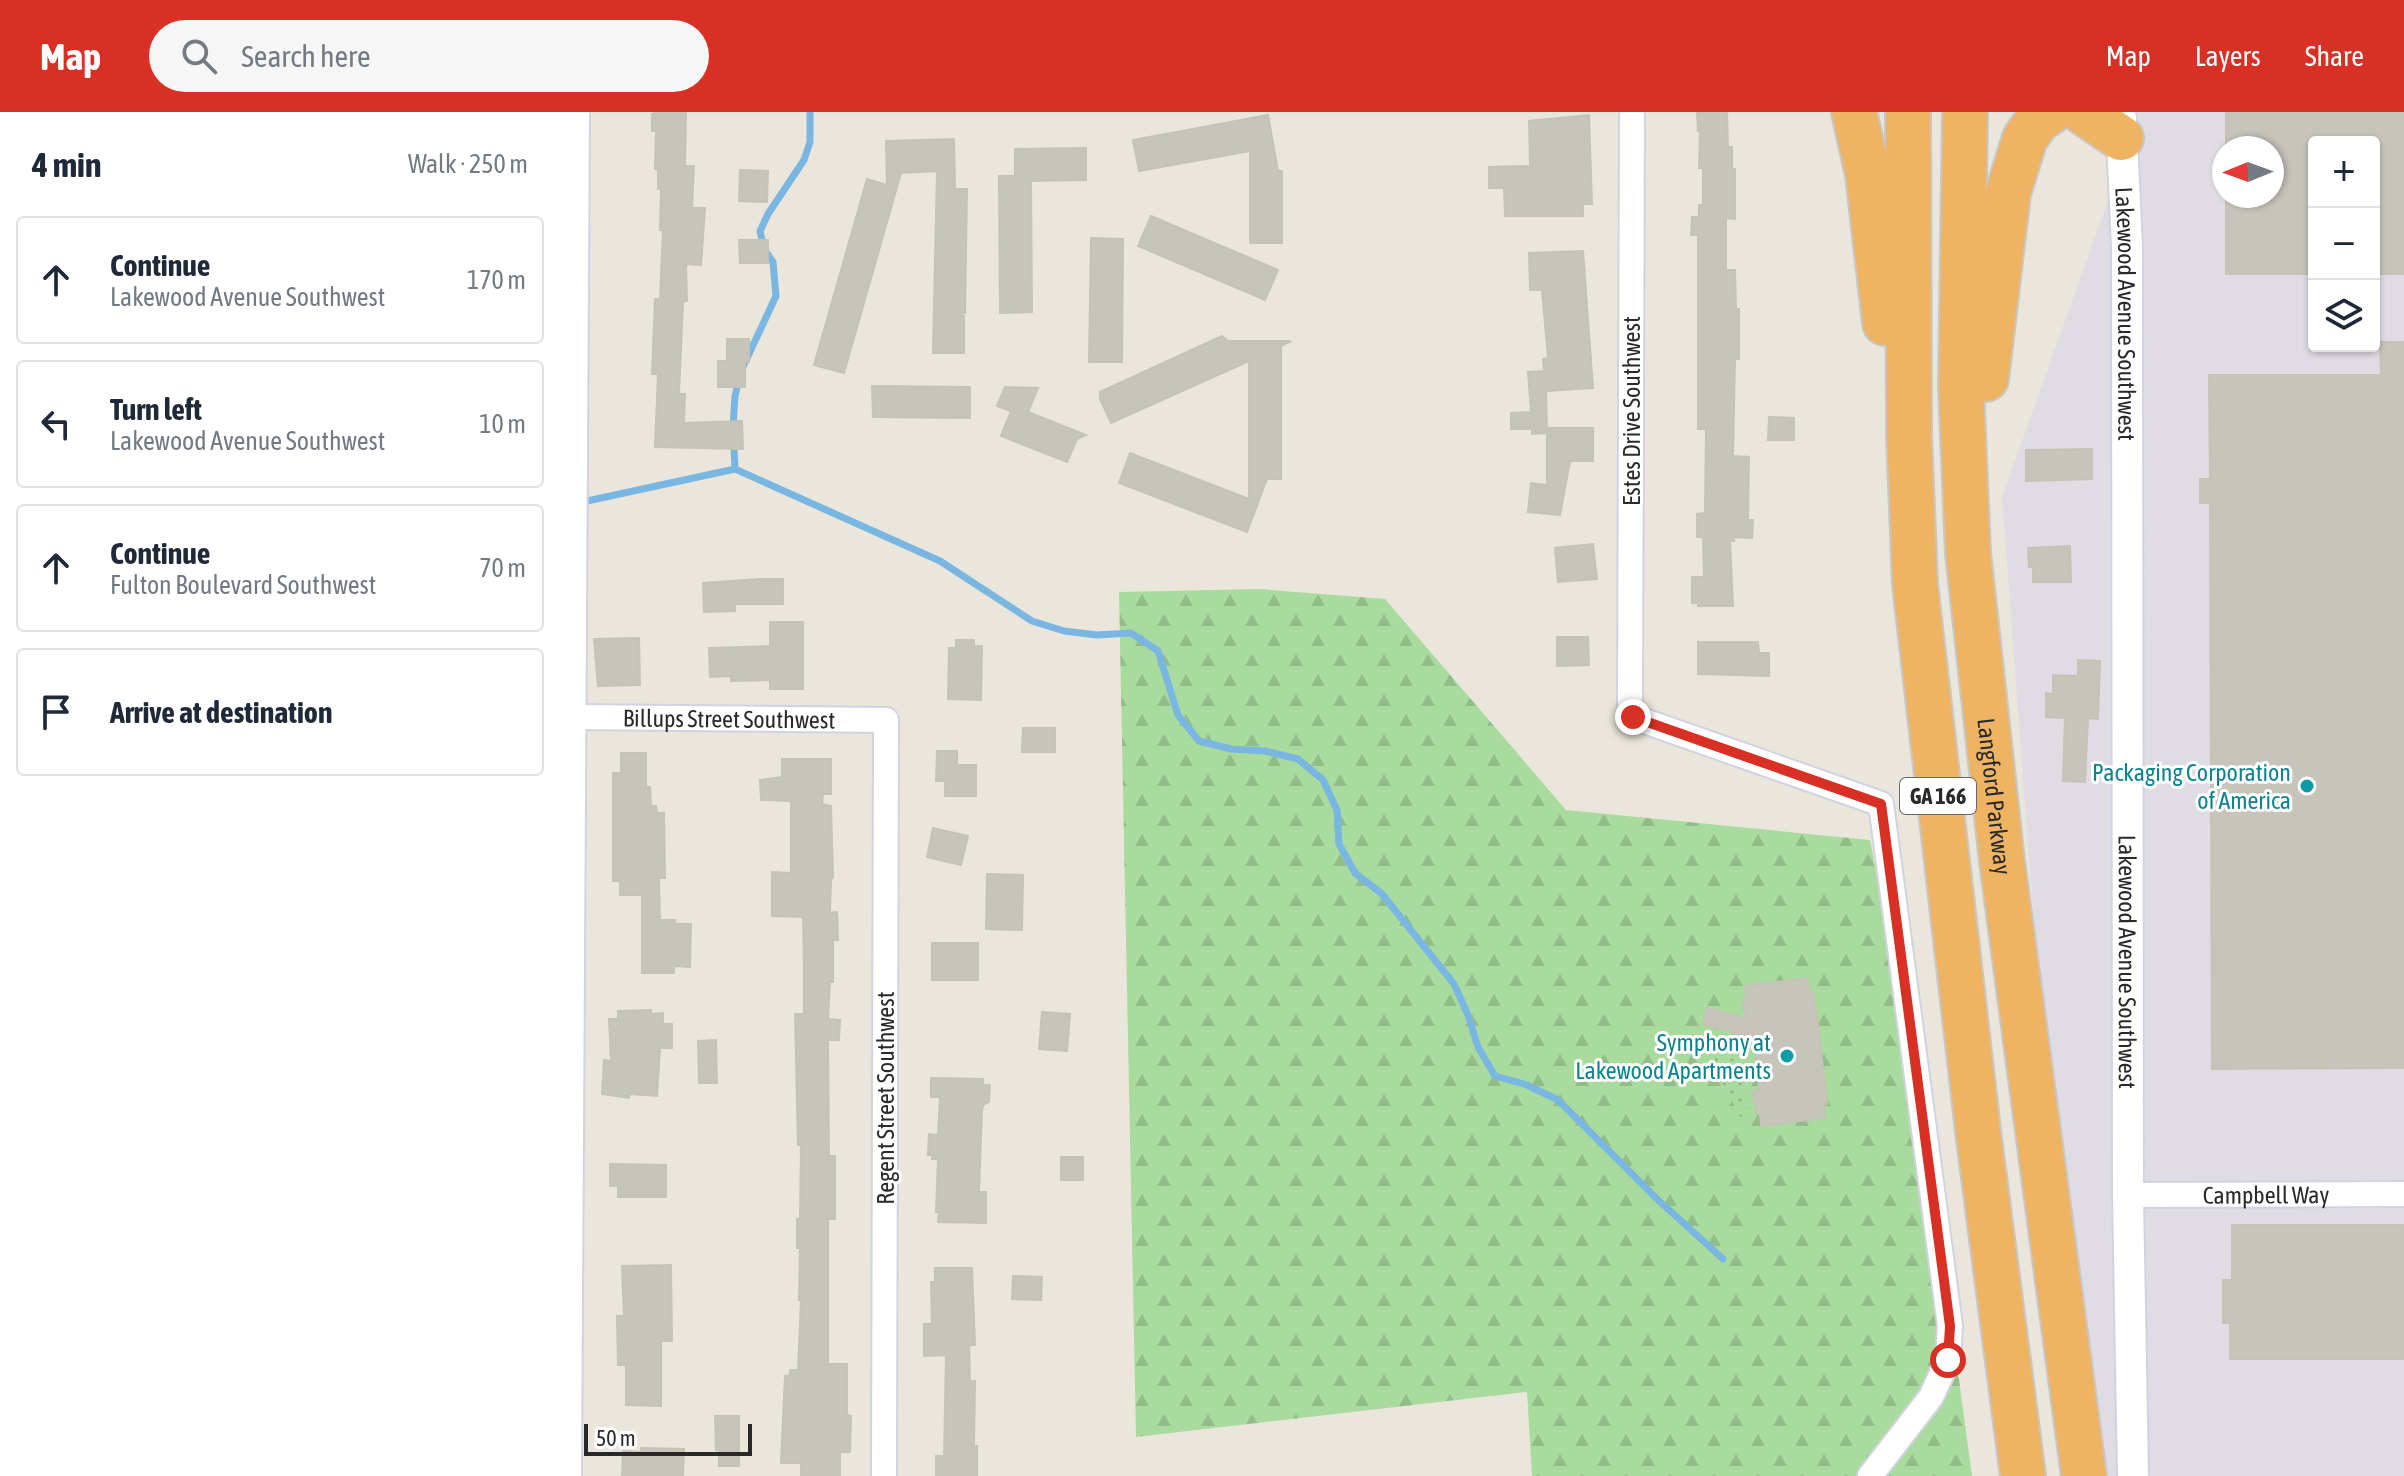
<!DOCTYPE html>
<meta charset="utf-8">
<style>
body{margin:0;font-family:"Asap Condensed",sans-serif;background:#f6f6f7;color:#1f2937}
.controls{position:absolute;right:24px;top:24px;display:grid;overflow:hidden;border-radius:8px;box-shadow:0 2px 6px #0004}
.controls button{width:72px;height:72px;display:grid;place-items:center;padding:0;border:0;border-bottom:2px solid #e0e1e3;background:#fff;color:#1f2937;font:40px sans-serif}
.compass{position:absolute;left:1652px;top:24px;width:72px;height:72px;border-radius:50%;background:#fff;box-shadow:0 2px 6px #0004;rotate:269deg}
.scale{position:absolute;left:24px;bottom:20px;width:168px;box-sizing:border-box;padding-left:8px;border:4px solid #292929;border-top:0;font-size:22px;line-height:28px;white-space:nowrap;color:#292929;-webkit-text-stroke:6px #fff;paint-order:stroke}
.stop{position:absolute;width:24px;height:24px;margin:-18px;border:6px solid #d93025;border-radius:50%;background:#fff}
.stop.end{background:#d93025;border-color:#fff;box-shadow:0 2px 8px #0008}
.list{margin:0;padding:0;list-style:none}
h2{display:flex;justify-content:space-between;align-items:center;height:104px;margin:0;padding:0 32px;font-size:34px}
h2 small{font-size:26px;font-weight:400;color:#747a83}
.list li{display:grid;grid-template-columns:52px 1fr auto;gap:24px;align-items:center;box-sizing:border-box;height:128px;margin:0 16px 16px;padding:0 16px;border:2px solid #e0e1e3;border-radius:8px}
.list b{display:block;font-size:30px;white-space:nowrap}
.list p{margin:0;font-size:26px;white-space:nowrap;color:#747a83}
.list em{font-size:26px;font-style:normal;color:#747a83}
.icon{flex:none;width:44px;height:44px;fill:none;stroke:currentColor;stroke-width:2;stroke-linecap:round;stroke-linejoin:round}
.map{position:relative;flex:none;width:1844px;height:1364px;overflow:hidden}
header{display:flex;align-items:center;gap:48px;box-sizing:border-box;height:112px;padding:0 40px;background:#d93025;color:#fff}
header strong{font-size:38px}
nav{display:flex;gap:44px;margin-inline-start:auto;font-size:28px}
.search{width:560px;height:72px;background:#f6f6f7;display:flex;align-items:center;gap:20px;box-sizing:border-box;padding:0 28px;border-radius:44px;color:#747a83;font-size:30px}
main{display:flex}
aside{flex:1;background:#fff}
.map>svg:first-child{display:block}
</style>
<header>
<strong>Map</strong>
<div class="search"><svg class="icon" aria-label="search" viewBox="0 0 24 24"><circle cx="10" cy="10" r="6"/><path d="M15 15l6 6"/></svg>Search here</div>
<nav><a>Map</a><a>Layers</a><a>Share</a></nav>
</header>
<main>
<aside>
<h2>4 min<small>Walk · 250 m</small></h2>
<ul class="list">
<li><svg class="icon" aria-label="ahead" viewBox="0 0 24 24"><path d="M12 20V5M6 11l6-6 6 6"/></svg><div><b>Continue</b><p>Lakewood Avenue Southwest</p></div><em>170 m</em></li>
<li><svg class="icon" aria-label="left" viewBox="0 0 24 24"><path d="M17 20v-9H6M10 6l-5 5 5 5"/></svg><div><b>Turn left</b><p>Lakewood Avenue Southwest</p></div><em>10 m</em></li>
<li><svg class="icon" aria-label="ahead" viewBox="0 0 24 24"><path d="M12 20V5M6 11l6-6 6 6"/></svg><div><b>Continue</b><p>Fulton Boulevard Southwest</p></div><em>70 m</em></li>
<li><svg class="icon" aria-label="arrive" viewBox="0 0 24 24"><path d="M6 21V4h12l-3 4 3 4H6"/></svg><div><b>Arrive at destination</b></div></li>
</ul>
</aside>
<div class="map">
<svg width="1844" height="1364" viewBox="0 0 1844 1364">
<defs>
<pattern id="forest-firs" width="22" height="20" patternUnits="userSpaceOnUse" patternTransform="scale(2)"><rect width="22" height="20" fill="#aadb9e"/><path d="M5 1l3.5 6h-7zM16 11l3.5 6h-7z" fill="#92bc88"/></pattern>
<pattern id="park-dots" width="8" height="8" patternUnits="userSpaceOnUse" patternTransform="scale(2)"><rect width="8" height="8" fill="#aadb9e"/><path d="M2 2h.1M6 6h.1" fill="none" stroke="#92bc88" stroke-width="1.8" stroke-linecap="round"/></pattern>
</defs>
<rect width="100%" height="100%" fill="#eae6dc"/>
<path fill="#dfdce3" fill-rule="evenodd" d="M1574,0h270v1364h-296l-56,-310 -50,-669 132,-369zM1754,30h60v204h-60zM1664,36h48v48h-48z"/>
<polygon fill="url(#forest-firs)" points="698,477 825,487 1006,698 1310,728 1367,1030 1412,1364 972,1364 967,1280 576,1325 559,480"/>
<polygon fill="url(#park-dots)" points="1146,913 1176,921 1178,925 1188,1004 1180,1005 1159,964 1158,954 1153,953 1144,935"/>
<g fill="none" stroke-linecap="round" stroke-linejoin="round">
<g stroke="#7ab6e2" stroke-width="7">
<polyline points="175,357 173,315 175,284 181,259 216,184 213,150 204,137 200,119 208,102 244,48 250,30 250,0"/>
<polyline points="18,391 175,357 380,449 472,509 504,519 537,523 571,521 598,539 618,603 639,629 671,637 705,639 738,647 763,668 777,698 779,732 795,761 822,782 894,872 908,903 918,935 935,964 967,973 998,988 1097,1087 1163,1147"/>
</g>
</g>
<g fill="#c6c4bb" stroke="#c5c2b6" stroke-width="2">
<polygon points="96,0 126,0 125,54 134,54 132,96 145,96 141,153 126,152 127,189 123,190 119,282 125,282 124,311 182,309 183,337 95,335 98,262 92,262 95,187 100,187 103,118 100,118 101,77 98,77 98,58 95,57 96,19 92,19 92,2"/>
<polygon points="1137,0 1167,0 1168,35 1172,35 1172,57 1175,57 1175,107 1166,106 1166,158 1175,158 1176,197 1179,197 1179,247 1175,247 1173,344 1189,345 1188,408 1193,408 1192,426 1174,425 1174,429 1170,429 1173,494 1138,494 1138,491 1132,491 1132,465 1144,465 1143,425 1137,425 1137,402 1145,401 1146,317 1138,317 1138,123 1131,123 1132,105 1139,105 1139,93 1143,93 1143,56 1139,56 1140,19 1138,19"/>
<polygon points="1666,0 1844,0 1844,162 1814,162 1814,30 1754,30 1754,162 1666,162 1666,84 1712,84 1712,36 1666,36"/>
<polygon points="708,3 718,59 722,59 722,131 690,131 690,39 579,59 573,28"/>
<polygon points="1029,3 1032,92 1023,92 1023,104 945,104 944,76 929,76 929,55 970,54 969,9"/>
<polygon points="394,27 395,77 407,77 405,201 397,201 404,204 404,241 373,241 377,59 341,61 284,261 254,253 307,67 327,73 326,29"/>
<polygon points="526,36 526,68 471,69 472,200 440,201 439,64 455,64 455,37"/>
<polygon points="180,58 208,59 207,90 179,89"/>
<polygon points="591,104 718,158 705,188 578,134"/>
<polygon points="531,126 563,127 562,250 529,250"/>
<polygon points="179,128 208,128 208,151 180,151"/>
<polygon points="1023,139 1033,276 986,279 987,321 972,322 972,317 951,317 951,301 971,300 968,260 984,259 983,247 988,246 982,178 970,178 969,141"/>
<polygon points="662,224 668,229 731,229 721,234 721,367 707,367 687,420 559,371 570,341 689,387 689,249 551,311 540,287 540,280"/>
<polygon points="167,227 189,227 189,250 185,250 185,275 158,275 158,249 167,249"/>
<polygon points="1820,230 1844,230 1844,956 1652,957 1650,391 1640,391 1640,367 1650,367 1649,263 1821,263"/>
<polygon points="312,274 410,275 410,306 313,305"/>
<polygon points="445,275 478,276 468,300 526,323 517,327 507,350 441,324 451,299 437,294"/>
<polygon points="1209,305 1234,306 1234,328 1208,328"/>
<polygon points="987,316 1033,316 1033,349 1010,349 1000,403 968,400 971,371 987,373"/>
<polygon points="1532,337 1532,367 1466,369 1466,338"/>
<polygon points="1033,432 1037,467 998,470 995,436"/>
<polygon points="1510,434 1511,470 1473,470 1473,455 1469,455 1468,436"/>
<polygon points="200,467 223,467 223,492 175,492 175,499 144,500 143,471"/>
<polygon points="210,510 243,510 243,577 210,577 210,568 171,569 171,564 150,565 149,536 210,534"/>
<polygon points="997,525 1028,525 1029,553 997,554"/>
<polygon points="79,526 80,573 38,574 34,527"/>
<polygon points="396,528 414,528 414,534 422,534 421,588 388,587 389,536 396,536"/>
<polygon points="1138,530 1198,530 1199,541 1209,541 1209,564 1138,562"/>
<polygon points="1518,548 1540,549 1538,607 1528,606 1525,670 1503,669 1505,606 1486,605 1486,581 1493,582 1493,563 1518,564"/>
<polygon points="463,616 495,616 495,640 462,640"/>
<polygon points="377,639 397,639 397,653 416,653 416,684 385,684 385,669 376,669"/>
<polygon points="61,641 86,641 86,675 90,675 91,694 96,694 97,701 104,701 105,766 99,766 100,808 115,808 115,812 131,812 130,855 114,854 114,861 82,861 82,783 60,783 60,769 53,769 53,661 61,661"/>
<polygon points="222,647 271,647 271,682 263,682 262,692 271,694 273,766 271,767 270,801 277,800 278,828 273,828 273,870 270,870 268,907 280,908 279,928 268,928 269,1044 275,1044 275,1107 268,1107 268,1252 287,1252 287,1303 291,1304 290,1340 280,1340 280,1364 241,1364 241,1351 221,1351 225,1264 230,1263 230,1258 238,1258 241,1188 239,1188 240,1136 237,1136 237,1107 240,1107 241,1033 238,1033 235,902 244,902 244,853 243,805 212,804 212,760 231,761 231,689 201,688 200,668 222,665"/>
<polygon points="373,716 408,724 401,753 367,745"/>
<polygon points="427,762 463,763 462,818 426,817"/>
<rect x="372" y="831" width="46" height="37"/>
<polygon points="1247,866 1249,881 1253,880 1258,912 1267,992 1264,992 1265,1006 1201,1014 1200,1000 1196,1000 1193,979 1199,979 1194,932 1190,933 1190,926 1143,912 1147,896 1186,907 1183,889 1187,888 1185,874"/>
<polygon points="91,898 91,902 103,901 103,912 112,912 112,936 100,936 97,984 70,982 69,986 42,982 44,948 51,949 49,907 58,907 58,899"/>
<polygon points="482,900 510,902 507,939 479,937"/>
<polygon points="156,928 157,971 139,971 138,929"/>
<polygon points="371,966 423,967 423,973 430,973 429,990 424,992 422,998 419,1080 426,1080 426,1111 378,1110 379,1100 376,1100 378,1047 372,1047 373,1043 368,1043 369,1022 378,1023 380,985 371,985"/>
<rect x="501" y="1045" width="22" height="23"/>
<polygon points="50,1052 106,1053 106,1085 58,1085 58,1074 50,1074"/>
<polygon points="1672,1113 1844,1113 1844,1247 1670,1247 1670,1211 1663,1211 1663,1168 1672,1168"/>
<polygon points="111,1153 112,1229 101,1229 101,1294 66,1293 66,1253 58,1253 57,1204 64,1204 62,1154"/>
<polygon points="375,1156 412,1156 415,1233 409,1233 410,1269 415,1269 414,1334 417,1334 417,1364 376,1364 376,1344 384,1344 386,1243 364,1244 364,1212 372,1212 371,1170 375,1170"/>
<polygon points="453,1164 482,1165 481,1188 452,1187"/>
<polygon points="155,1304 179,1304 179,1354 159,1354 159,1338 156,1338"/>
<polygon points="81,1336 124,1337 123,1364 62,1364 63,1339 81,1340"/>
</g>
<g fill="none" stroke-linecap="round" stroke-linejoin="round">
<defs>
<g id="minor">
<polyline points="1072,0 1070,591 1073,605 1321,692 1390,1214 1388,1248 1371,1285 1310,1364"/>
<path id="s1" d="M11,605l315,3 -2,756"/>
<path id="s2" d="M1568,1083l276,-1"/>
</g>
<g id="tertiary">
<path id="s3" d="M1561,6l6,129 1,948 5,281"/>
<polyline points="6,1364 14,0"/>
</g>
<g id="motorway">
<polyline points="1294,0 1308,62 1325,211"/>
<polyline points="1348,0 1349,322 1355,472 1419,1027 1463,1364"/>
<path id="s4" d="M1405,0l-4,274 7,167 34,308 82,615"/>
<polyline points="1523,0 1561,26"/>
<polyline points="1426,267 1448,81 1465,26 1478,8 1490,0"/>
</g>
</defs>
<use href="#minor" stroke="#d2d2e1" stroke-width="28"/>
<use href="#tertiary" stroke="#d2d2e1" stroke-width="34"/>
<use href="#motorway" stroke="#c7c7c7" stroke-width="48"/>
<use href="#minor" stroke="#fff" stroke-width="24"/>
<use href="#tertiary" stroke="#fff" stroke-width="30"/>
<use href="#motorway" stroke="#eeb464" stroke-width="44"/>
</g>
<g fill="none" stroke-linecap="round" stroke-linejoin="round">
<polyline stroke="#d93025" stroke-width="10" points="1073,605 1321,692 1390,1214 1388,1248"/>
</g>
<g fill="#0f9aa8" stroke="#fff" stroke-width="3">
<circle cx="1747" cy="674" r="8"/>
<circle cx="1227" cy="944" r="8"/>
</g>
<g text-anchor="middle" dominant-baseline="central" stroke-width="6" stroke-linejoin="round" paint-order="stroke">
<rect fill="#fff" stroke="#696969" stroke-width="2" x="1340" y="666" width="76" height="36" rx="6"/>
<g font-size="22" font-weight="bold" fill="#292929">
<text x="1378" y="684">GA 166</text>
</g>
<g font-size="24" fill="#292929" stroke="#fff">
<text stroke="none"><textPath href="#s3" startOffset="196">Lakewood Avenue Southwest</textPath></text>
<text transform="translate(1071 299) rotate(-90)">Estes Drive Southwest</text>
<text stroke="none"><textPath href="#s1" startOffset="158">Billups Street Southwest</textPath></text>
<text stroke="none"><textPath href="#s4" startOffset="686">Langford Parkway</textPath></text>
<text stroke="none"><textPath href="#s3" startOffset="844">Lakewood Avenue Southwest</textPath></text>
<text transform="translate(325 986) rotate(-90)">Regent Street Southwest</text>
<text stroke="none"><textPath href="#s2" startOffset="138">Campbell Way</textPath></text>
</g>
<g font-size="24" fill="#0d838f" stroke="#fff" text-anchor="end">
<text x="1731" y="660">Packaging Corporation<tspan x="1731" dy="28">of America</tspan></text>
<text x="1211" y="930">Symphony at<tspan x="1211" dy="28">Lakewood Apartments</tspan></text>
</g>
</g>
</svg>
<div class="controls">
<button>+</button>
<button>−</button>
<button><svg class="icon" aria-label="layers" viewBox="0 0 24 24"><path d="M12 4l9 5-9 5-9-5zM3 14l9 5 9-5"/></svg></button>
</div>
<svg class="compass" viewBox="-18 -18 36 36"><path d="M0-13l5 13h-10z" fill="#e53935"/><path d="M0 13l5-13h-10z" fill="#747a83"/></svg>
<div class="scale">50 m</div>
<div class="stop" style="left:1388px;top:1248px"></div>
<div class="stop end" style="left:1073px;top:605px"></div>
</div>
</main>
